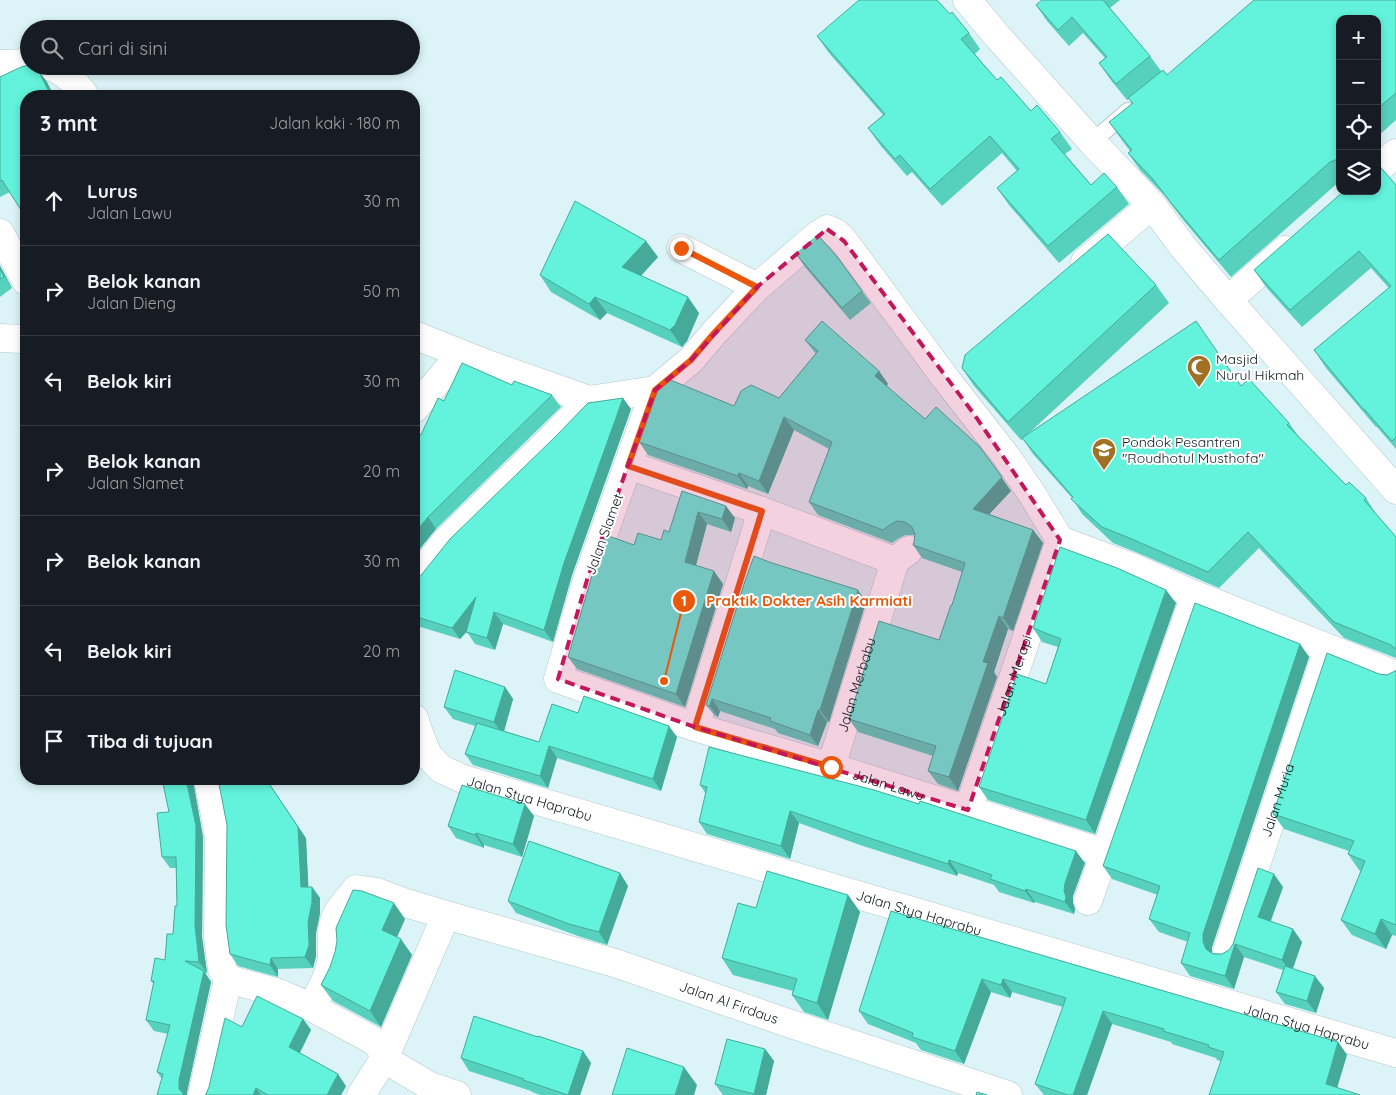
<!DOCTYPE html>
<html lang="id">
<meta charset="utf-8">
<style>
body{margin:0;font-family:Quicksand,sans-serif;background:#242831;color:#f1f3f6}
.controls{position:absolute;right:15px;top:15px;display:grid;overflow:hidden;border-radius:10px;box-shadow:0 2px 8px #0003}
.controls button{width:45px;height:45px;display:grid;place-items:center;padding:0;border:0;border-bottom:1px solid #363941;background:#171b24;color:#f1f3f6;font:25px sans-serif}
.stop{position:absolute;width:15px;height:15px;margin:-11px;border:4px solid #ea580c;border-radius:50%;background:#fff}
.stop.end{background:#ea580c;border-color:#fff;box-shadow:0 1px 5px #0008}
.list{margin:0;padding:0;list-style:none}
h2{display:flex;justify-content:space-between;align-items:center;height:65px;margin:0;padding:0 20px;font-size:21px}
h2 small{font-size:16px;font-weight:400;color:#9ea1a6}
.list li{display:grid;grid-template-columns:32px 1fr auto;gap:15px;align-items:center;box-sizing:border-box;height:90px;padding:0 20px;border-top:1px solid #363941}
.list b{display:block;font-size:19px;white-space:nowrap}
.list p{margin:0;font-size:16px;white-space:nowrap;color:#9ea1a6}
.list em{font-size:16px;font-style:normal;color:#9ea1a6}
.icon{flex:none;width:28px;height:28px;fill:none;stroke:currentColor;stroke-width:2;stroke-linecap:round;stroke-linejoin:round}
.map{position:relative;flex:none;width:1396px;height:1095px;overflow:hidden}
.search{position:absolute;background:#171b24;box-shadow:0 2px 8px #0003;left:20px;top:20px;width:400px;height:55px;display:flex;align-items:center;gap:12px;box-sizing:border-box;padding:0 18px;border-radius:28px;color:#9ea1a6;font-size:19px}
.panel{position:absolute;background:#171b24;box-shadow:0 2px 8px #0003;left:20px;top:90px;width:400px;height:695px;border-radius:20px}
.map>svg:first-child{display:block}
</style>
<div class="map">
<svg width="1396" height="1095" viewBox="0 0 1396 1095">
<rect width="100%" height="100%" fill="#dcf4f7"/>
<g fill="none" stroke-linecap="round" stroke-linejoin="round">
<defs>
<polyline id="lane" points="1092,142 1128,111"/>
<g id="street">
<polyline points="967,0 998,37 1092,142 1152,205 1183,247 1228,300 1396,490"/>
<polyline points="0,64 29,63"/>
<path d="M49,66c17,6 26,16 36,30"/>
<polyline points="1377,170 1396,153"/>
<polyline points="0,233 26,281"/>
<polyline points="681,248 757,287"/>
<polyline points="1085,262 1152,205"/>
<polyline points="1228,300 1285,250"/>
<polyline points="414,335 487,364 589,400 655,390 691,360 714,333 757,287 819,234 827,229 836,233 844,241 946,379 1006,456 1032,494 1060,540 1132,567 1195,595 1396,675"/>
<polyline points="0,338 22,339 26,337"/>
<path id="s1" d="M655,390l-68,190 -29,99 137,48 136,40 274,86"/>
<polyline points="414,409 461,354"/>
<polyline points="628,465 762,511 895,561"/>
<polyline points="414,581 447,540 552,438 589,400"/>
<path id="s2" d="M414,718l8,23 6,14 13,14 22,10 933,274"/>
<polyline points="695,727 762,511"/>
<path id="s3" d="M831,767l64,-206 14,-11"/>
<polyline points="208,779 219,836 218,937 222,969 228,979 279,993 311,1007 376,1042 381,1049 384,1059"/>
<path id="s4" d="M968,810l92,-270"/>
<polyline points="1088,901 1195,595"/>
<path id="s5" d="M1227,952l101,-303"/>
<path id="s6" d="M311,1007c9,-15 19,-32 21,-50 0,-12 -2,-24 2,-36 3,-11 14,-21 22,-32l21,3 29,11 40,12 169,48 173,60 220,72"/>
<polyline points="384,1059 430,1086 457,1095"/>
<polyline points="202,1095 228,979"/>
<polyline points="361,1095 384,1059 446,915"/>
</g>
</defs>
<use href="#lane" stroke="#b1c8cc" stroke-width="18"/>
<use href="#street" stroke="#b1c8cc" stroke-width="29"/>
<use href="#lane" stroke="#fff" stroke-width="16"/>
<use href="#street" stroke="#fff" stroke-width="28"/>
</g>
<g fill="#55d1bd">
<polygon points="1042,0 1120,0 1110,8 1150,56 1161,71 1167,75 1396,0 1396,120 1377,137 1377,19 1340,19 1340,181 1231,277 1184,221 1164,195 1140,170 1128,153 1130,151 1121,139 1109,122 1132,104 1129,99 1127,100 1110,79 1099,63 1105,58 1083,33 1069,46 1047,21 1036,5"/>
<polygon points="950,14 969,33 980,49 975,54 997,80 1031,111 1060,132 1072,149 1065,154 1091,185 1117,187 1129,204 1059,263 1009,205 997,188 1017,171 1002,153 942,206 912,172 907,176 880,145 868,128 883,115 829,53 817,36"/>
<polygon points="0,77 47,82 10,192 0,197"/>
<polygon points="1396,185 1396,449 1377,427 1376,427 1326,368 1314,350 1389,288 1371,268 1302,327 1266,287 1254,270"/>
<polygon points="796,254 862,291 871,303 850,320 805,267"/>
<polygon points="658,257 641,276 699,313 687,341 682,347 607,313 600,320 551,292 540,275"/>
<polygon points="0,266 12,288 0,297"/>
<polygon points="1156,285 1169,303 1027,435 1241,386 1289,423 1299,437 1346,485 1366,498 1376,514 1396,537 1396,658 1344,638 1259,548 1219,588 1138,553 1113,543 1082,514 1072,498 1033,454 1023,439 1021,440 974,386 962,368"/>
<polygon points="805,340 879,371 888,384 886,386 1011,491 989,514 1033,530 1043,543 1013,631 1008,629 994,672 997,677 958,791 938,784 928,771 933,756 858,732 849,719 939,640 952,605 962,572 922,558 913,545 914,542 914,535 906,535 899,538 892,543 818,515 809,502 829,449 794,430 768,494 748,486 747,489 648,455 639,442 734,406 779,398 816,354"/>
<polygon points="512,385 552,395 561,407 436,529 414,556 414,432 421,435 444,401"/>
<polygon points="631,409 572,575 553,642 503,624 495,650 475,644 467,632 460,639 414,625 414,582"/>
<polygon points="682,491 735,518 731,532 707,524 696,566 723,584 685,707 577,669 568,657 634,545 661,540 669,532"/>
<polygon points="745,581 866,602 829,722 827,722 818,746 778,733 775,729 720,711 718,717 715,716 706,705"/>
<polygon points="1176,603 1095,834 988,800 979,787 1046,684 1058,647 1042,642 1033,628"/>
<polygon points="1300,644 1309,657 1212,947 1212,953 1222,954 1229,950 1283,887 1271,921 1302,942 1293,969 1324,988 1316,1013 1285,1004 1276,992 1283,970 1244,957 1234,989 1190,976 1181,963 1188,942 1159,932 1149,919 1158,895 1112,879 1103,866"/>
<polygon points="1396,670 1396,936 1392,935 1386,949 1352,935 1341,920 1361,871 1359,870 1348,854 1349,851 1284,829 1273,814 1379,674 1387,675 1395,671"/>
<polygon points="505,687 513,699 504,731 539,742 578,713 677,737 661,791 557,758 548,788 473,765 465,754 475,726 453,719 444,707"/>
<polygon points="193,781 203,837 202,937 207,973 205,973 211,982 187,1092 162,1079 157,1072 168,1034 154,1031 146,1020 154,984 151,981 165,960 173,934 177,906 176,868 170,868 162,857 169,812"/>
<polygon points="700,785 1085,863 1073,896 1073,903 1075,909 1074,914 1035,902 1034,903 999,892 994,885 958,873 957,876 860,845 799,823 790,859 707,834 699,822 706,794"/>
<polygon points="534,816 522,857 484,845 484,848 456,838 448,826"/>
<polygon points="227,825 306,838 308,887 312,887 320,898 320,913 316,933 316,956 313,968 278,969 278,977 238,966 230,954"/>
<polygon points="620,873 628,886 607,945 578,936 516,913 508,901"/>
<polygon points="848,895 860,912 828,1020 804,1012 792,995 793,991 733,975 722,958 756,908"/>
<polygon points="891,911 1338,1042 1347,1055 1221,1061 1217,1060 1216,1058 1172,1044 1171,1042 1112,1024 1087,1095 1044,1095 1035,1084 1063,1007 1012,992 1010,998 991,992 964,1064 921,1050 916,1043 868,1024 859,1011"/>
<polygon points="405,919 397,937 412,955 381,1027 333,1001 321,985 330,967"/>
<polygon points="303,1019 311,1030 300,1053 346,1086 341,1095 205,1095 206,1094 242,1027"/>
<polygon points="765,1049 774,1061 766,1095 723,1095 715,1084"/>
<polygon points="583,1051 591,1063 580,1095 540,1095 532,1092 531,1091 469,1071 461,1058"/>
</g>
<g fill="#45aa9a">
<polygon points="38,70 47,82 54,96 51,96"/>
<polygon points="646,241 658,257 633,284 622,267"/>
<polygon points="0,266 12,288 0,269"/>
<polygon points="595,297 607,313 600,320 589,304"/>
<polygon points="688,297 699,313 687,341 682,347 670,330"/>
<polygon points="879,371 888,384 884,389 875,376"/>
<polygon points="623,398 631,409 572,575 553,642 544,630 564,563"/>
<polygon points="784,417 794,430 768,494 759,481"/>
<polygon points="993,465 1011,491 982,522 973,509"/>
<polygon points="739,473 748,486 747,489 738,476"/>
<polygon points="726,506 735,518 731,532 722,519"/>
<polygon points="698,512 707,524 693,575 685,562"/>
<polygon points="428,517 436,529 414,556 414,534"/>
<polygon points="1033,530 1043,543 1013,631 1003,618"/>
<polygon points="714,571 723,584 685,707 676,694"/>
<polygon points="858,590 866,602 829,722 820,710"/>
<polygon points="1166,590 1176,603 1095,834 1086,820"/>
<polygon points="476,597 485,609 460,639 452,628"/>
<polygon points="494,612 503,624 495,650 487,638"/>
<polygon points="999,616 1008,629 994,672 997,677 958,791 949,777 983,662"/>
<polygon points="1300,644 1309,657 1212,947 1212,955 1206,949 1203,942 1203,934"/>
<polygon points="505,687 513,699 503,735 494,722"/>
<polygon points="712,699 720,711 718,717 710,706"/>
<polygon points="818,710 827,722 818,746 810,735"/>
<polygon points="669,726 677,737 661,791 653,779"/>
<polygon points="549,746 557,758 548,788 540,776"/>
<polygon points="186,779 193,779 193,781 203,837 202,937 207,973 199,962 195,926"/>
<polygon points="266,779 306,838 309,898 301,887"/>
<polygon points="525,804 534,816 522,857 513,844"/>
<polygon points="790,811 799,823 790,859 781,846"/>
<polygon points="476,833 484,845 484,848 475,835"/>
<polygon points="1076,851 1085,863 1073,896 1073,903 1075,909 1074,914 1065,902 1064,891 1065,883"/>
<polygon points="949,860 958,873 957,876 948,864"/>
<polygon points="620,873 628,886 607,945 599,932"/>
<polygon points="1274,874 1283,887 1267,930 1258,917"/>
<polygon points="312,887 320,898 320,913 316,933 316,956 313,968 305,957"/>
<polygon points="1026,889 1035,902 1034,903 1025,891"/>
<polygon points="848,895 860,912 828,1020 817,1003"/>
<polygon points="394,903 405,919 393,946 382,930"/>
<polygon points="1381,919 1392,935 1386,949 1375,934"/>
<polygon points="1293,929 1302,942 1291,973 1282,960"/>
<polygon points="401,939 412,955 381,1027 370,1011"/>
<polygon points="1235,944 1244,957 1234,989 1225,976"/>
<polygon points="271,958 278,969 278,977 270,965"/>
<polygon points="204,971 211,982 187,1092 187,1095 184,1095 179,1089 179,1080"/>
<polygon points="1315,976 1324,988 1316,1013 1307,1001"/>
<polygon points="982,979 991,992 964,1064 955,1051"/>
<polygon points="1003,979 1012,992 1010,998 1001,985"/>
<polygon points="1103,1011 1112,1024 1087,1095 1073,1095"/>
<polygon points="303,1019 311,1030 297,1058 289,1047"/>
<polygon points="1338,1042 1347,1055 1335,1095 1326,1084"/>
<polygon points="765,1049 774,1061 766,1095 755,1095 754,1094"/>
<polygon points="583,1051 591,1063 580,1095 568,1095"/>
<polygon points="684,1067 697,1085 694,1095 675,1095"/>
<polygon points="338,1074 346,1086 341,1095 327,1095"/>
<polygon points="256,1088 261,1095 253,1095"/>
</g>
<g fill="#63f3dc" stroke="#45aa9a">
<polygon points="859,0 937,0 950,14 952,12 969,33 961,39 997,80 1001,77 1031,111 1037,105 1060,132 1051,139 1091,185 1104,173 1117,187 1048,246 997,188 1019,169 990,136 930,189 900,155 895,159 868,128 885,114 817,36"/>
<polygon points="1042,0 1103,0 1150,56 1116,84 1099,63 1107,57 1072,17 1058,30 1036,5"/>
<polygon points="1254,0 1396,0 1396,93 1377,109 1377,19 1340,19 1340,159 1338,159 1330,162 1219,260 1172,204 1152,178 1128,153 1132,150 1109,122 1133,103 1128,98 1163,70 1167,75"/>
<polygon points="29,65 29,66 32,66 38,70 51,96 26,96 26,218 2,180 0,181 0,77 21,67"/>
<polygon points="1377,163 1396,185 1396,437 1392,441 1365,410 1364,410 1314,350 1391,286 1359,251 1290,310 1254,270 1344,191 1377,191"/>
<polygon points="575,201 646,241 622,267 688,297 675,325 670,330 595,297 589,304 540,275"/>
<polygon points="1108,234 1156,285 1008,422 962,368 965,355"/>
<polygon points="818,235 838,258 862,291 842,308 796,254"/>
<polygon points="0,269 4,277 0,279"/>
<polygon points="822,321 879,371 875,376 925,419 936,407 979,446 1002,477 973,509 1033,530 1003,618 999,616 983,662 988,663 949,777 928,771 936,746 849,719 879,621 939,640 951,605 952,605 965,563 913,545 914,542 915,534 912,527 905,522 897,521 890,525 883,530 809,502 832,442 784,417 759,481 739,473 738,476 639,442 659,386 668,379 734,406 741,391 751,385 779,398 818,351 805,340"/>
<polygon points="1196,321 1241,386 1249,379 1289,423 1287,425 1346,485 1349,482 1366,498 1364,500 1396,537 1396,649 1391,645 1334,622 1248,532 1208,572 1127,537 1102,527 1071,499 1073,497 1022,438"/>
<polygon points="462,363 512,385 514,381 552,395 428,517 414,534 414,432 421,435 438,398 444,401"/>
<polygon points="623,398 564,563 544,630 494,612 487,638 466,632 476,597 452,628 414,616 414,582 418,579 450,539 555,437 588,403"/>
<polygon points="682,491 726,506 722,519 698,512 685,562 714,571 676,694 568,657 593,572 606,535 634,545 638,533 661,540 664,530 669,532"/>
<polygon points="1060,547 1117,568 1166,590 1086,820 979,787 1017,674 1046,684 1061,639 1033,628"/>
<polygon points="754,556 769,562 858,590 820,710 818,710 810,735 770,721 771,718 712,699 710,706 706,705 745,581"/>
<polygon points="1195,603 1300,644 1203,934 1203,942 1206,949 1213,954 1222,954 1229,950 1233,944 1258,868 1274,874 1258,917 1293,929 1282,960 1235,944 1225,976 1181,963 1190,933 1149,919 1160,886 1103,866"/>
<polygon points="1327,653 1379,674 1387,675 1395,671 1396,670 1396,925 1381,919 1375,934 1341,920 1365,861 1348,854 1354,841 1273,814"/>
<polygon points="455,670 505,687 494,722 444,707"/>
<polygon points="584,696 669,726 653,779 549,746 540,776 465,754 477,723 539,742 552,704 578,713"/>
<polygon points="709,747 874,790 919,804 920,801 1076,851 1065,883 1064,891 1066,897 1065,902 1026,889 1025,891 990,879 992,875 949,860 948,864 851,832 790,811 781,846 699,822 707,787 700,785"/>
<polygon points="162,779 186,779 196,826 195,926 199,962 185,961 204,971 179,1080 179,1089 184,1095 157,1095 163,1074 157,1072 170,1025 146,1020 154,981 151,981 155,958 165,960 167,934 173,934 175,906 177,906 176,857 162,857 157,813 169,812"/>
<polygon points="218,779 266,779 298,827 301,887 312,887 312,902 308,922 309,945 305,957 271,958 270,965 230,954 226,925 227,825"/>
<polygon points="462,785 525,804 513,844 476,833 475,835 448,826"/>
<polygon points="529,841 620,873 599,932 569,924 508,901"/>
<polygon points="767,871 848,895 817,1003 792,995 797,979 722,958 738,903 756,908"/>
<polygon points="353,890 362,891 394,903 382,930 401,939 370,1011 321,985 330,967 335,952 337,941 336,928"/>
<polygon points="891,911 1338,1042 1326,1084 1360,1095 1209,1095 1224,1052 1208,1047 1209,1045 1163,1031 1164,1029 1103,1011 1073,1095 1068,1095 1035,1084 1066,998 1003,979 1001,985 982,979 955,1051 912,1037 913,1033 859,1011"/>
<polygon points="1285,966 1315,976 1307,1001 1276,992"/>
<polygon points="257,996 303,1019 289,1047 338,1074 327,1095 268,1095 256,1088 253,1095 205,1095 206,1094 209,1087 225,1018 242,1027"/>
<polygon points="474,1016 538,1037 538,1036 583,1051 568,1095 523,1080 524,1079 461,1058"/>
<polygon points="727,1039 765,1049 754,1094 715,1084"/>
<polygon points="627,1048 684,1067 675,1095 612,1095"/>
<polygon points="977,1092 987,1095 976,1095"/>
</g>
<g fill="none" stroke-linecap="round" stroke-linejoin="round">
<polyline stroke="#ea580c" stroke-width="6" points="681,248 757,287 714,333 691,360 655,390 628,466 762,511 695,727 831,767"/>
</g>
<path fill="#c2185b" fill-opacity="0.2" stroke="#c2185b" stroke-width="4" stroke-dasharray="10 6" stroke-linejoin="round" d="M827,229l17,12 130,173 86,126 -92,270 -273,-83 -137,-48 29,-99 68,-190 36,-30 66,-73z"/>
<defs>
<symbol id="mosque-pin" viewBox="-11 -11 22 30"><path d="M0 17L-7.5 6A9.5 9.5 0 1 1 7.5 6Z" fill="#a07024" stroke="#fff"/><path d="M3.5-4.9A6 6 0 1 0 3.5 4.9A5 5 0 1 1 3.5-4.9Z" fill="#fff"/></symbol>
<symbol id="school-pin" viewBox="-11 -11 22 30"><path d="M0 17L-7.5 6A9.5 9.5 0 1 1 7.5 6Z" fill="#a07024" stroke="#fff"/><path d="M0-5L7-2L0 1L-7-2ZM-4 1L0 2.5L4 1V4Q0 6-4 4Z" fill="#fff"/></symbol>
</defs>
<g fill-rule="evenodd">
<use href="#mosque-pin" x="1185" y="353" width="28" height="38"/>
<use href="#school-pin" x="1090" y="436" width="28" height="38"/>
</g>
<g text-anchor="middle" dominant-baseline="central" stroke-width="4" stroke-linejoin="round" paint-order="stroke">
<g font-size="14" fill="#131b1c" stroke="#fff" text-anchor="start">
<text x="1216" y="359">Masjid<tspan x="1216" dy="16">Nurul Hikmah</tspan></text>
<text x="1122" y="442">Pondok Pesantren<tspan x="1122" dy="16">"Roudhotul Musthofa"</tspan></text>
</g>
<g font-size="14" fill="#131b1c" stroke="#fff">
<text transform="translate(604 534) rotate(-70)">Jalan Slamet</text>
<text stroke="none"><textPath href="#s4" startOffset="142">Jalan Merapi</textPath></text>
<text stroke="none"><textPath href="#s3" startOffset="86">Jalan Merbabu</textPath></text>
<text stroke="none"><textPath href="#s1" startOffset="652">Jalan Lawu</textPath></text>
<text stroke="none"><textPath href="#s2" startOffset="152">Jalan Stya Haprabu</textPath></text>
<text stroke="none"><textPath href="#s5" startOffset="160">Jalan Muria</textPath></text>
<text stroke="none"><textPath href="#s2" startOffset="558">Jalan Stya Haprabu</textPath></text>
<text stroke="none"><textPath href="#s6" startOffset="520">Jalan Al Firdaus</textPath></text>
<text stroke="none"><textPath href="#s2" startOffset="962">Jalan Stya Haprabu</textPath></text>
</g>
</g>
<path fill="none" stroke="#e8590c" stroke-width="2" d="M664 681L684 601"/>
<g fill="#e8590c" stroke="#fff" stroke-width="2">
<circle cx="664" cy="681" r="5"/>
<circle cx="684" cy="601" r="12"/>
</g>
<g font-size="15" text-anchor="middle" font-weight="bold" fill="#fff">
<text x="684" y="606">1</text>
</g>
<g font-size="15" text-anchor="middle" font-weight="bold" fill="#e8590c" stroke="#fff" stroke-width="4" stroke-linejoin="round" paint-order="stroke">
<text x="809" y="606">Praktik Dokter Asih Karmiati</text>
</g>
</svg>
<div class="controls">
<button>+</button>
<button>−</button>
<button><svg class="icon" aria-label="locate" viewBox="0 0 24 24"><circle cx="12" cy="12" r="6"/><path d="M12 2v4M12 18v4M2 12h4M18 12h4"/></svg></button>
<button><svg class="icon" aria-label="layers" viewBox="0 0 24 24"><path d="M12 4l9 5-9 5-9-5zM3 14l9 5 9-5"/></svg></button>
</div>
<div class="stop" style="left:831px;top:767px"></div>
<div class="stop end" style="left:681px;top:248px"></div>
<div class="search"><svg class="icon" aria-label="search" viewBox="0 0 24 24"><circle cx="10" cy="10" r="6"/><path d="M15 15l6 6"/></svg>Cari di sini</div>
<section class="panel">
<h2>3 mnt<small>Jalan kaki · 180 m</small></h2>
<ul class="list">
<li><svg class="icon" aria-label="ahead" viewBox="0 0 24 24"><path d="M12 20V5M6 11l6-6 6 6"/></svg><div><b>Lurus</b><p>Jalan Lawu</p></div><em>30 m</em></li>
<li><svg class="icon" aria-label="right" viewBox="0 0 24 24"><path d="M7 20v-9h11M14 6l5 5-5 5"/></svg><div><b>Belok kanan</b><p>Jalan Dieng</p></div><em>50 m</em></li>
<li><svg class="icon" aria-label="left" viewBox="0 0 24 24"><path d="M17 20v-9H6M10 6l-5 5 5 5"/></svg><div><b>Belok kiri</b></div><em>30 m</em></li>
<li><svg class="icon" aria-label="right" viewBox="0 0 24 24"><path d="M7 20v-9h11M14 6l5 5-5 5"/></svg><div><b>Belok kanan</b><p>Jalan Slamet</p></div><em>20 m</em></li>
<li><svg class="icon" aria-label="right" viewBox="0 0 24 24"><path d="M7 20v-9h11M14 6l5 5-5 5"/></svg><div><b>Belok kanan</b></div><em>30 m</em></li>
<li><svg class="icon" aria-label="left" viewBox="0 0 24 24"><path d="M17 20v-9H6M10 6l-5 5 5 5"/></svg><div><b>Belok kiri</b></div><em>20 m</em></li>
<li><svg class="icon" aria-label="arrive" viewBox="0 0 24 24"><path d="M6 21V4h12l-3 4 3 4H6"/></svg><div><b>Tiba di tujuan</b></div></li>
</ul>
</section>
</div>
